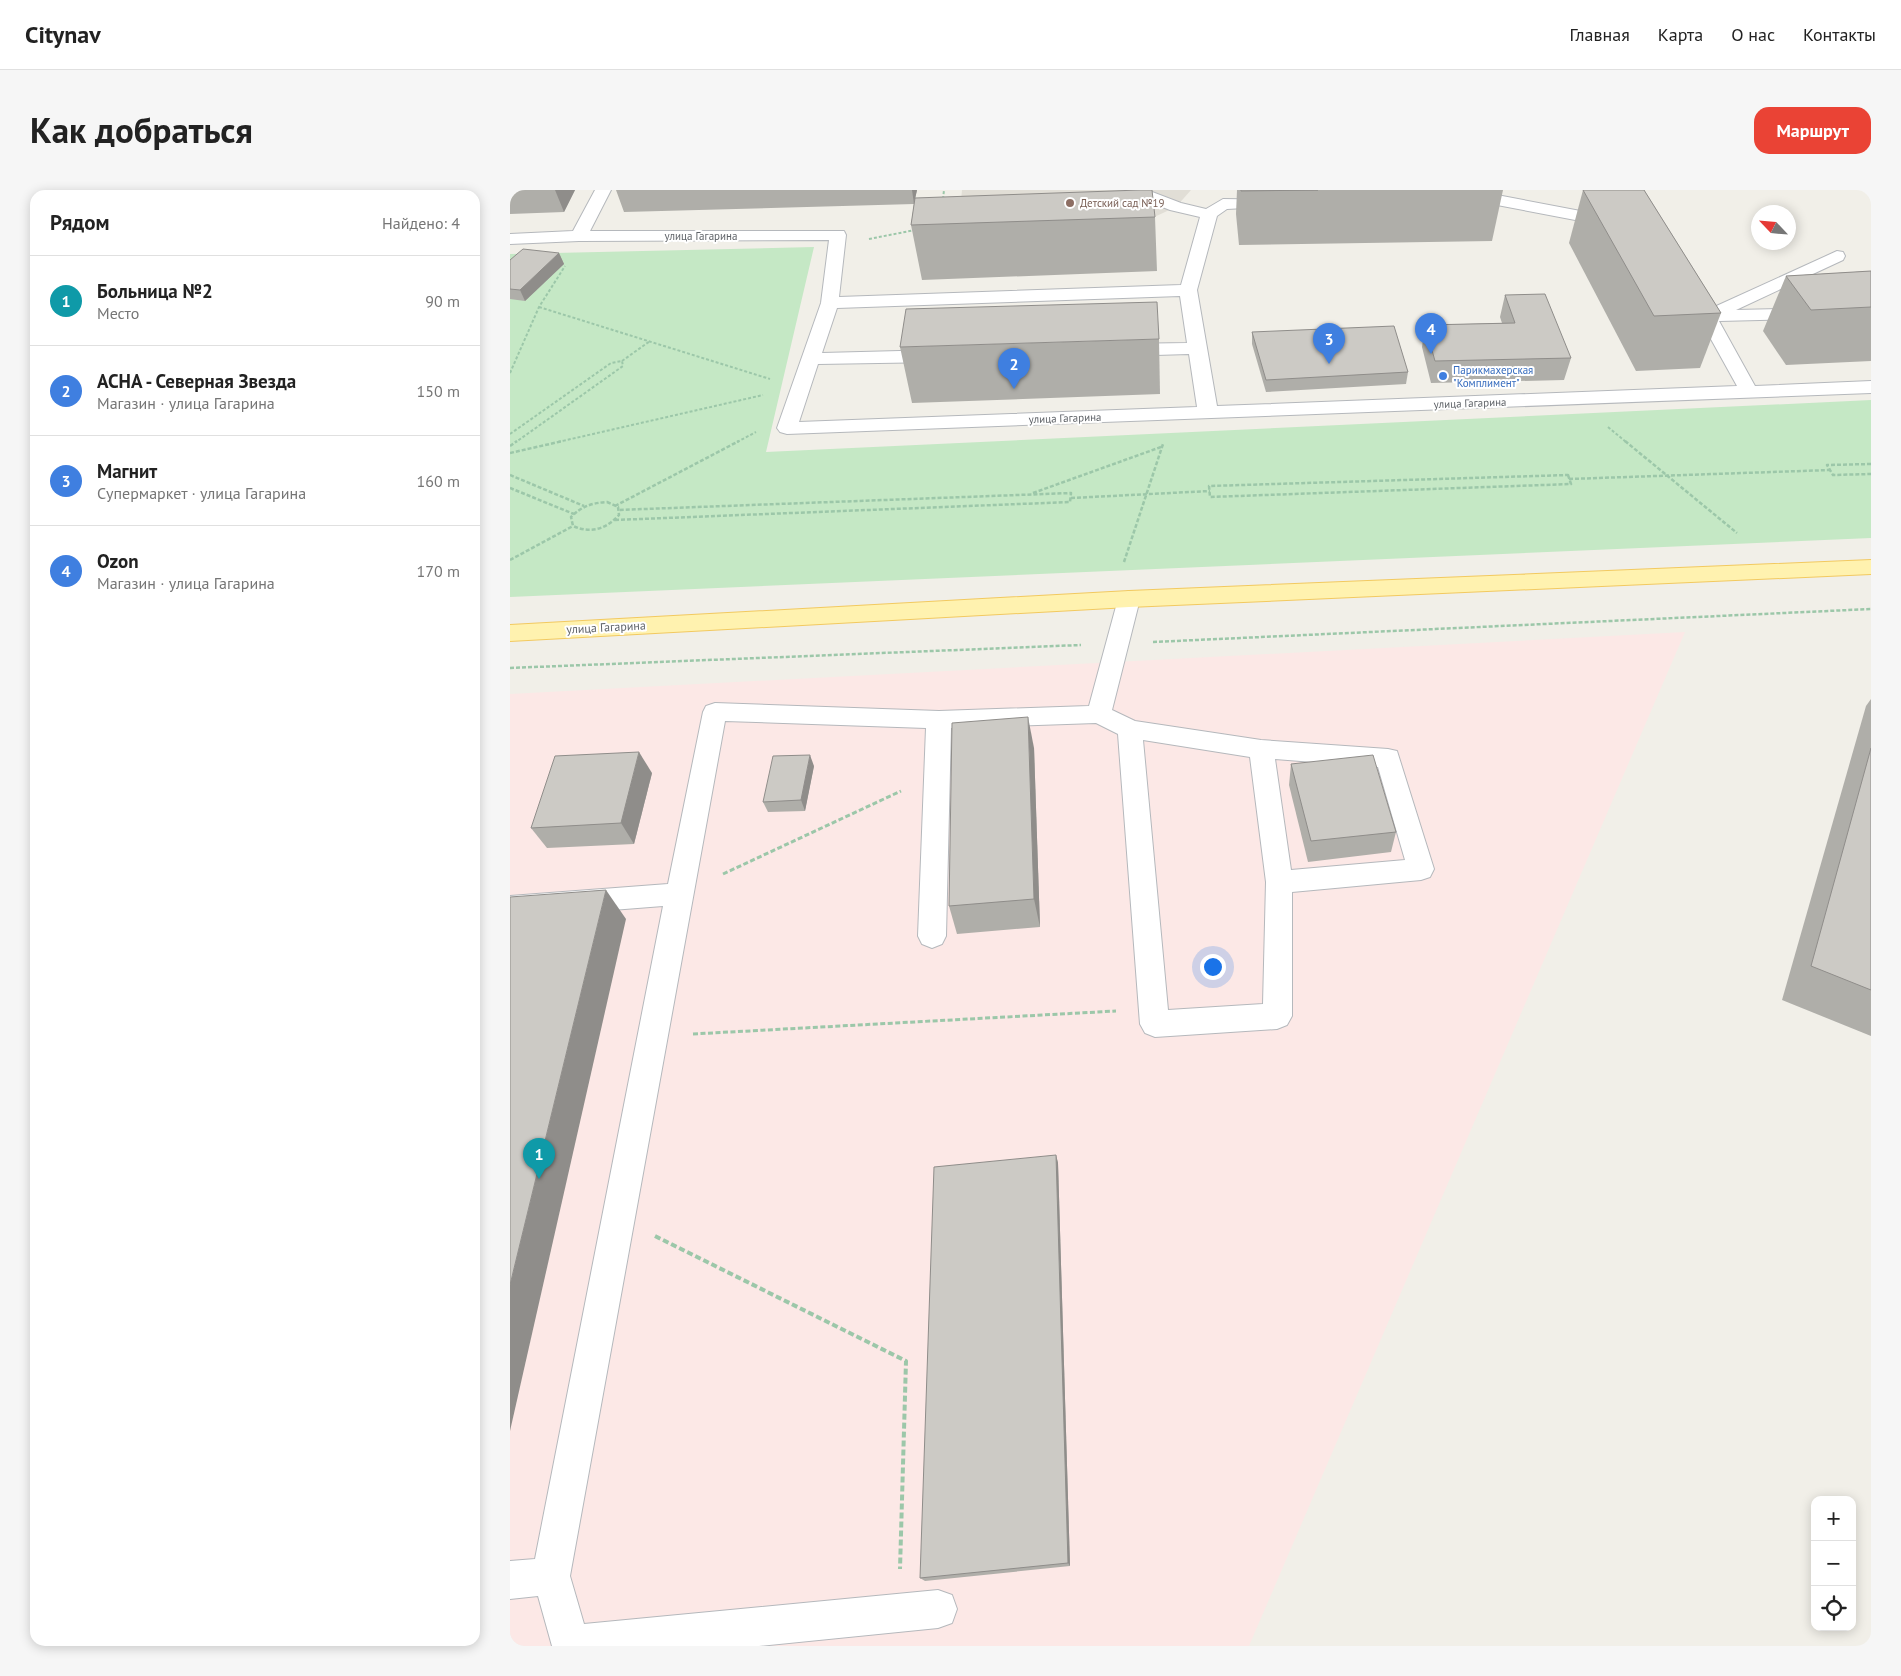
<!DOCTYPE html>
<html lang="ru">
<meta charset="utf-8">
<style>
body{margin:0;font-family:"PT Sans",sans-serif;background:#f6f6f6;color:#222}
.controls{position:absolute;right:15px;bottom:15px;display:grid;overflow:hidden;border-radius:10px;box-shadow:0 2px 12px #0003}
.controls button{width:45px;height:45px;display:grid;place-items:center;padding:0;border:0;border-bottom:1px solid #e0e0e0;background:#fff;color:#222;font:25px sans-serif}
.compass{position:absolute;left:1241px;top:15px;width:45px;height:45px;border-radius:50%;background:#fff;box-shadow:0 2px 12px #0003;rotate:296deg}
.you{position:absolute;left:702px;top:776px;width:18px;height:18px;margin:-12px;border:4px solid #fff;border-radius:50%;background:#1a73e8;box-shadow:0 0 0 8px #1a73e833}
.badge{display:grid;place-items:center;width:32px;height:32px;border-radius:50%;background:#ea4335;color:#fff;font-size:16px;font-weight:700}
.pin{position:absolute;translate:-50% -41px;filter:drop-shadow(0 1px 2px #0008)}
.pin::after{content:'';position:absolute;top:26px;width:18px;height:15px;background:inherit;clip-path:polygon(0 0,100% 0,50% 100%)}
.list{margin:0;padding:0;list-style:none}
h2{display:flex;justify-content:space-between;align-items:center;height:65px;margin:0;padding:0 20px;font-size:21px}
h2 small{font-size:16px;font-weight:400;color:#767676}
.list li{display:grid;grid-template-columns:32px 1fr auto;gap:15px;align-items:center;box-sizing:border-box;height:90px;padding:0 20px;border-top:1px solid #e0e0e0}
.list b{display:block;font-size:19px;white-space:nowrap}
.list p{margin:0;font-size:16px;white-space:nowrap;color:#767676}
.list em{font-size:16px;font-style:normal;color:#767676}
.icon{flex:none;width:28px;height:28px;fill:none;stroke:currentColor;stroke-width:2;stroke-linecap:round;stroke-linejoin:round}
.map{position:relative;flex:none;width:1361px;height:1456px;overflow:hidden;border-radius:15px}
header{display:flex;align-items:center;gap:30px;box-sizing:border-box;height:70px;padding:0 25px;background:#fff;border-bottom:1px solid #e0e0e0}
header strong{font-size:24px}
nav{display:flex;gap:28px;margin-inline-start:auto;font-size:18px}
.intro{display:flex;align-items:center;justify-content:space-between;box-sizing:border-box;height:120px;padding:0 30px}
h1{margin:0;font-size:35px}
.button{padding:12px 22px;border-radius:15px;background:#ea4335;color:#fff;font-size:18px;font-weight:700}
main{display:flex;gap:30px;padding:0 30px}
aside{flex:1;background:#fff;border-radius:15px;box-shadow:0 2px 12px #0003}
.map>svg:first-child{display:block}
</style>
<header>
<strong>Citynav</strong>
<nav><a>Главная</a><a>Карта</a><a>О нас</a><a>Контакты</a></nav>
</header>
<div class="intro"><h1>Как добраться</h1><a class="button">Маршрут</a></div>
<main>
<aside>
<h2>Рядом<small>Найдено: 4</small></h2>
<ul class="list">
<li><span class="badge" style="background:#0f9aa8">1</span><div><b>Больница №2</b><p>Место</p></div><em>90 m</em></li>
<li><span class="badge" style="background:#3f7fe0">2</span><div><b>АСНА - Северная Звезда</b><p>Магазин · улица Гагарина</p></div><em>150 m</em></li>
<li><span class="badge" style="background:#3f7fe0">3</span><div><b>Магнит</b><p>Супермаркет · улица Гагарина</p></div><em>160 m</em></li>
<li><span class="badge" style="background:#3f7fe0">4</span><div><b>Ozon</b><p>Магазин · улица Гагарина</p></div><em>170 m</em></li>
</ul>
</aside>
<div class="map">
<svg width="1361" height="1456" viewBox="0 0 1361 1456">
<rect width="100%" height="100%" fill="#f1efe8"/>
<polygon fill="#e1ded6" points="452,0 681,0 666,17 642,28 449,30"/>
<polygon fill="#fce8e6" points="1175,442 739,1456 0,1456 0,504"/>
<polygon fill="#c5e8c5" points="304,57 256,262 1361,210 1361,348 0,407 0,64"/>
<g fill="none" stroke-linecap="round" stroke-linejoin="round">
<defs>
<g id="minor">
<path d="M85,0h16l-21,41h254l2,4 -7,62 342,-12 19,-68 -30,-7 -43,-17 -2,-3h22l34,13 25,6 17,-10 57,1 2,3 -2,3 -53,3 -10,7 -20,74 20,116 520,-20 -50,-90 3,-4h12l10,16 125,-57 6,1 2,4 -2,4 -107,50 135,-3v10l-152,4 36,65 116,-5v12l-1084,41 -7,-2 -3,-4 44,-125 8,-63 -250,1 -69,3v-10l63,-3zM670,106l7,47 -65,1 -7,2 -2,4 2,4 7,2 67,-2 8,53 -398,15 19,-58 121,-2 7,-2 2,-4 -2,-4 -7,-2 -117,3 15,-45z"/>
<polygon points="952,5 987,5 1102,27 1110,32 1102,37 987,15 946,13 944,10 946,7"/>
<path d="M619,401l8,3 3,5 -28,111 23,11 126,19 127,9 9,2 37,118 -4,8 -9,3 -129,12v124l-5,9 -10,4 -122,8 -10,-4 -5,-9 -22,-290 -22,-11 -145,5 -5,208 -4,8 -10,4 -10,-4 -4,-8 8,-208 -201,-7 -155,855 14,48 354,-34 14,5 5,14 -5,14 -14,5 -179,18h-207l-14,-50 -28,3v-38l25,-2 128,-653 -153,12v-22l158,-12 35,-172 3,-6 9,-3 224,8 150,-5 29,-107 3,-5zM633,550l107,17 16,125 -3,122 -95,6zM765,569l103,8 27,93 -114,10z"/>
</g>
<polygon id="major" points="1361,370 1361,384 619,417 0,451 0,435 619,401"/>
</defs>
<use href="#minor" stroke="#b5b8bc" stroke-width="2"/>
<use href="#major" stroke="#f2c960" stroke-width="2"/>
<g stroke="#9cc7a9" stroke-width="2" stroke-dasharray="3 2" stroke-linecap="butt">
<polyline points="433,9 434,0"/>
<polyline points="359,49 405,40"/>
<polyline points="29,117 260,189"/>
<polyline points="112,171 140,151"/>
<polyline points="0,183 29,117 55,76"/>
<polyline points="1098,237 1116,252"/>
<polyline points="0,244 101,173 112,171 113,176 6,252"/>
<polyline points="48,252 253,205"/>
<polyline points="227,252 246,242"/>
</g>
<g stroke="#9cc7a9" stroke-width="2.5" stroke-dasharray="4 2" stroke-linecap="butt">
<polyline points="1115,251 1227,343"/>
<polyline points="0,256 7,251"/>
<polyline points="0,263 53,251"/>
<polyline points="1361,274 1317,275 1323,285 1361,284"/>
<polyline points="0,285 74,316"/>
<polygon points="1058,285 1061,294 700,307 699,296"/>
<polyline points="1059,289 1320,280"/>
<polyline points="0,298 64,324"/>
<polyline points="523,303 651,257"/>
<polyline points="561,308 700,301"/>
<path d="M97,312l11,5 1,8c-13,14 -28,19 -46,11l-2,-9c11,-11 21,-14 36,-15z"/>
<polyline points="105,316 229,251"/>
<polyline points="105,330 560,312 561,303 108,320"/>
<polyline points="0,370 63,336"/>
<polyline points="614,372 653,254"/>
<polyline points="643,452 1361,419"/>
<polyline points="0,478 571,455"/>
</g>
<g stroke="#9cc7a9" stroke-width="3" stroke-dasharray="5 2.5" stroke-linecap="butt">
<polyline points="213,684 391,601"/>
<polyline points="183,844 606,821"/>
</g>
<polyline stroke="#9cc7a9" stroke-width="4" stroke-dasharray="6 3" stroke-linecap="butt" points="145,1046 396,1171 390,1379"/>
<use href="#minor" fill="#fff" fill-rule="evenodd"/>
<use href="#major" fill="#fff2af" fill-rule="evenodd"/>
</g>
<g fill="#afaea9">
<polygon points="0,0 65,0 54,22 0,24"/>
<polygon points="106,0 407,0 405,8 645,27 647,81 412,90 401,35 404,14 114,22"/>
<polygon points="727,0 993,0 982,51 729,55 726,24"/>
<polygon points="1073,0 1134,0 1211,123 1190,178 1126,181 1059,53"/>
<polygon points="49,63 54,74 15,111 0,109 0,70"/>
<polygon points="1361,81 1361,171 1276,175 1253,141 1276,86"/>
<polygon points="995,105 1061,168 1054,190 921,193 912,157 915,135 992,133 990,127"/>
<polygon points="742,142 898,182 896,194 756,202 742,154"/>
<polygon points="649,149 650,204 402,213 390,157"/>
<polygon points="1361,509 1361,846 1272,810 1356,516"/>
<polygon points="524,558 530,737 447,744 439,716"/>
<polygon points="781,574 886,642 881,662 798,672 779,595"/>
<polygon points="304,576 295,621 258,622 253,612"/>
<polygon points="142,583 124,654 37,658 21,638"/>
<polygon points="546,965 548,973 560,1376 415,1391 410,1388"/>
</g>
<g fill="#8f8d8a">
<polygon points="45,0 65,0 54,22"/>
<polygon points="402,0 407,0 404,14"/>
<polygon points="49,63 54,74 15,111 10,100"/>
<polygon points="518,527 524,558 530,737 524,709"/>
<polygon points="129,562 142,583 124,654 111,633"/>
<polygon points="300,565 304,576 295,621 291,610"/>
<polygon points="96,700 116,729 0,1241 0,1095"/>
<polygon points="546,965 548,973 560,1376 558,1373"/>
</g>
<g fill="#cccac5" stroke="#8f8d8a">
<polygon points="630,0 642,0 645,27 401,35 405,8"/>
<polygon points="731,0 808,0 731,1"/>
<polygon points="1073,0 1134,0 1211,123 1144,126"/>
<polygon points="13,59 49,63 10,100 0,99 0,70"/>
<polygon points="1361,81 1361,117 1301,120 1276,86"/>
<polygon points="1035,104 1061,168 925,171 915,135 1005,133 995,105"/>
<polygon points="647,112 649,149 390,157 396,119"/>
<polygon points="884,136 898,182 756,190 742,142"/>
<polygon points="518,527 524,709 439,716 442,533"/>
<polygon points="1361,558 1361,800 1301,776"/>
<polygon points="129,562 111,633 21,638 45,566"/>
<polygon points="300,565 291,610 253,612 263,566"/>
<polygon points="863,565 886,642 801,651 781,574"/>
<polygon points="96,700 0,1095 0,707"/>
<polygon points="546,965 558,1373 410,1388 424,977"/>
</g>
<circle fill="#8d6e63" stroke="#fff" stroke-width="2" cx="560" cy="13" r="5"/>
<circle fill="#3f7fe0" stroke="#fff" stroke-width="2" cx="933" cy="186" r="5"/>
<g text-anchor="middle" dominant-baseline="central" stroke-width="4" stroke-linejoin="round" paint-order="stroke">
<g font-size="11" fill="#785e54" stroke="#fff" text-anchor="start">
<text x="570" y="13">Детский сад №19</text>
</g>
<g font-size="11" fill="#5f6368" stroke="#fff">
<text x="191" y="46">улица Гагарина</text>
<text transform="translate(960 213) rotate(-2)">улица Гагарина</text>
<text transform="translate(555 228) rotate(-2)">улица Гагарина</text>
</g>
<g font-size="11" fill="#366cbe" stroke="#fff" text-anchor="start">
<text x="943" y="180">Парикмахерская<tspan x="943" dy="13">"Комплимент"</tspan></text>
</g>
<g font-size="12" fill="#5f6368" stroke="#fff">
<text transform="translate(96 437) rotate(-3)">улица Гагарина</text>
</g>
</g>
</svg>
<div class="controls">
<button>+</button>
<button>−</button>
<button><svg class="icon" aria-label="locate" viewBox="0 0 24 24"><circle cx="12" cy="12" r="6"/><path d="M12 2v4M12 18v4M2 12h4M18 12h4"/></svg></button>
</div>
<svg class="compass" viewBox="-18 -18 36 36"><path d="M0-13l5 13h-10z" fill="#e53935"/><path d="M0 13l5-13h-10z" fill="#767676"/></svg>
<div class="you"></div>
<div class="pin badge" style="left:29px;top:989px;background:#0f9aa8">1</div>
<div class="pin badge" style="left:504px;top:199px;background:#3f7fe0">2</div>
<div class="pin badge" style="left:819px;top:174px;background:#3f7fe0">3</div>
<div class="pin badge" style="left:921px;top:164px;background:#3f7fe0">4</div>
</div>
</main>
